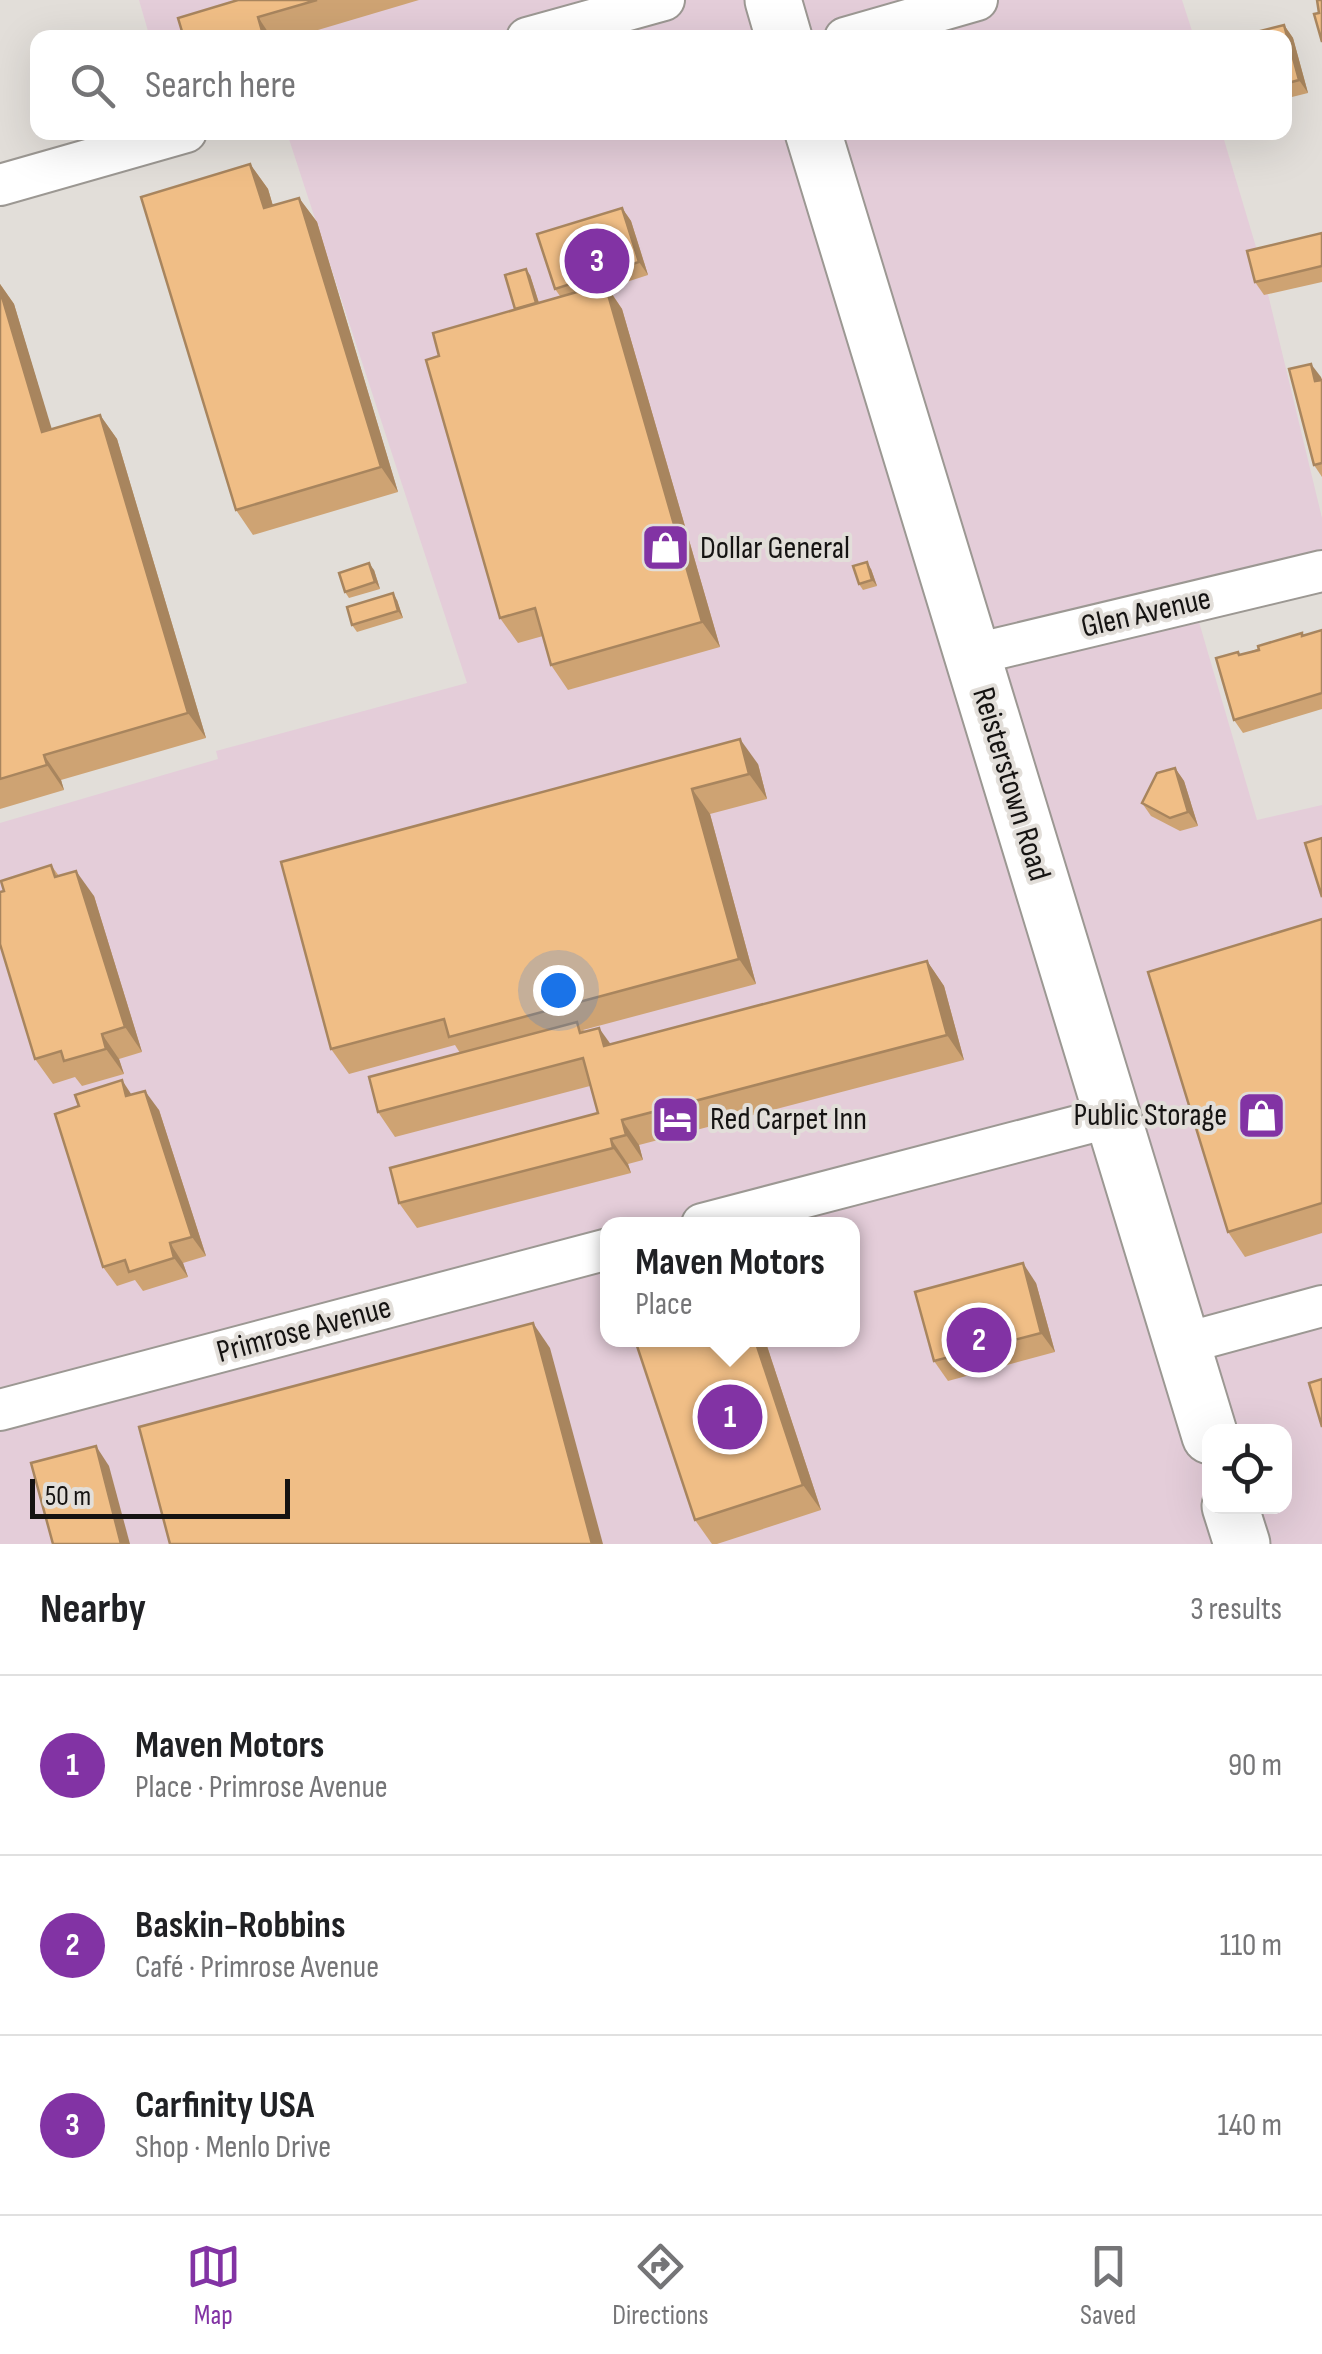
<!DOCTYPE html>
<meta charset="utf-8">
<style>
body{margin:0;font-family:"Sofia Sans Condensed",sans-serif;background:#f6f6f6;color:#202124}
.controls{position:absolute;right:30px;bottom:30px;display:grid;overflow:hidden;border-radius:20px;box-shadow:0 10px 40px #0002}
.controls button{width:90px;height:90px;display:grid;place-items:center;padding:0;border:0;border-bottom:2px solid #e0e0e0;background:#fff;color:#202124;font:50px sans-serif}
.scale{position:absolute;left:30px;bottom:25px;width:260px;box-sizing:border-box;padding-left:10px;border:5px solid #151312;border-top:0;font-size:28px;line-height:35px;white-space:nowrap;color:#151312;-webkit-text-stroke:8px #e2ded9;paint-order:stroke}
.you{position:absolute;left:558px;top:990px;width:35px;height:35px;margin:-25px;border:8px solid #fff;border-radius:50%;background:#1a73e8;box-shadow:0 0 0 15px #1a73e833}
.badge{display:grid;place-items:center;width:65px;height:65px;border-radius:50%;background:#8233a4;color:#fff;font-size:32px;font-weight:700}
.pin{position:absolute;translate:-50% -50%;border:5px solid #fff;box-shadow:0 2px 10px #0006}
.popup{position:absolute;left:600px;top:1217px;width:260px;height:130px;box-sizing:border-box;display:grid;place-content:center;border-radius:20px;background:#fff;filter:drop-shadow(0 2px 8px #0005);font-size:32px;white-space:nowrap;color:#757577}
.popup b{font-size:38px;color:#202124}
.popup::after{content:'';position:absolute;left:50%;top:100%;margin-left:-20px;border:20px solid transparent;border-top-color:#fff}
.list{margin:0;padding:0;list-style:none}
h2{display:flex;justify-content:space-between;align-items:center;height:130px;margin:0;padding:0 40px;font-size:42px}
h2 small{font-size:32px;font-weight:400;color:#757577}
.list li{display:grid;grid-template-columns:65px 1fr auto;gap:30px;align-items:center;box-sizing:border-box;height:180px;padding:0 40px;border-top:2px solid #e0e0e0}
.list b{display:block;font-size:38px;white-space:nowrap}
.list p{margin:0;font-size:32px;white-space:nowrap;color:#757577}
.list em{font-size:32px;font-style:normal;color:#757577}
.icon{flex:none;width:55px;height:55px;fill:none;stroke:currentColor;stroke-width:2;stroke-linecap:round;stroke-linejoin:round}
.map{position:relative;flex:none;width:1322px;height:1544px;overflow:hidden}
.search{position:absolute;background:#fff;box-shadow:0 10px 40px #0002;left:30px;right:30px;top:30px;height:110px;display:flex;align-items:center;gap:25px;box-sizing:border-box;padding:0 35px;border-radius:20px;color:#757577;font-size:38px}
.sheet{height:670px;background:#fff}
nav{display:flex;justify-content:space-around;align-items:center;box-sizing:border-box;height:140px;border-top:2px solid #e0e0e0;background:#fff;font-size:28px;color:#757577}
nav a{display:grid;justify-items:center;gap:5px}
nav .on{color:#8233a4}
.map>svg:first-child{display:block}
</style>
<div class="map">
<svg width="1322" height="1544" viewBox="0 0 1322 1544">
<rect width="100%" height="100%" fill="#e2ded9"/>
<g fill="#e4cdd9" fill-rule="evenodd">
<polygon points="139,0 1182,0 1194,37 150,38"/>
<path d="M287,133h935l37,124 63,261v55l-128,32 63,215 65,-15v739h-1322v-721l218,-64 -2,-8 251,-68zM608,1224h244v116h-244zM1210,1432h74v74h-74z"/>
</g>
<g fill="none" stroke-linecap="round" stroke-linejoin="round">
<defs>
<g id="minor">
<polyline points="527,38 664,0"/>
<polyline points="845,38 977,0"/>
<polyline points="0,185 186,132"/>
<polyline points="971,655 1322,571"/>
<polyline points="702,1224 1112,1117"/>
<polyline points="1182,1344 1322,1306"/>
<polyline points="0,1410 608,1249"/>
</g>
<g id="primary">
<polyline points="773,0 784,38"/>
<polyline points="813,132 1210,1436"/>
<polyline points="1230,1506 1242,1544"/>
</g>
</defs>
<use href="#minor" stroke="#9c9893" stroke-width="44"/>
<use href="#primary" stroke="#9c9893" stroke-width="59"/>
<use href="#minor" stroke="#fff" stroke-width="40"/>
<use href="#primary" stroke="#fff" stroke-width="55"/>
</g>
<g fill="#cea373">
<polygon points="238,0 419,0 291,38 184,38"/>
<polygon points="1284,25 1293,38 1308,93 1284,99"/>
<polygon points="250,164 268,189 273,206 299,198 317,222 398,492 253,535 236,510"/>
<polygon points="622,208 631,221 648,275 608,288 622,309 720,647 568,690 551,665 543,636 518,643 500,618 439,356 515,309 530,275 539,303 560,296 555,289"/>
<polygon points="1322,233 1322,282 1264,295 1255,282"/>
<polygon points="0,284 14,304 51,429 100,415 117,439 206,738 61,780 64,790 0,809"/>
<polygon points="1321,377 1322,380 1322,477 1314,465"/>
<polygon points="871,569 877,586 863,590 859,584"/>
<polygon points="374,570 380,589 349,598 345,592"/>
<polygon points="397,600 403,618 357,632 352,625"/>
<polygon points="1322,630 1322,709 1243,733 1234,720 1240,655 1302,633 1304,636"/>
<polygon points="758,764 767,799 710,814 756,984 583,1030 611,1044 927,961 944,986 964,1060 639,1145 643,1160 628,1164 631,1173 417,1228 399,1203 598,1113 590,1086 395,1137 378,1112 460,1053 455,1045 349,1074 331,1049 281,862"/>
<polygon points="1175,768 1184,781 1198,826 1180,831 1151,816 1142,803"/>
<polygon points="51,865 59,876 94,896 142,1052 119,1059 124,1074 82,1086 75,1077 53,1084 35,1059"/>
<polygon points="1322,919 1322,1233 1245,1257 1228,1232"/>
<polygon points="132,1095 159,1110 206,1256 183,1263 188,1277 143,1291 135,1280 117,1286 103,1267"/>
<polygon points="1036,1283 1055,1352 948,1381 934,1361"/>
<polygon points="635,1340 765,1340 821,1510 717,1544 712,1544 695,1520"/>
</g>
<g fill="#a8855e">
<polygon points="258,17 272,38 264,38"/>
<polygon points="1284,25 1293,38 1308,93 1299,80"/>
<polygon points="250,164 268,189 281,233 264,208"/>
<polygon points="299,198 317,222 398,492 381,467"/>
<polygon points="622,208 631,221 648,275 639,262"/>
<polygon points="526,269 530,275 545,322 540,316"/>
<polygon points="0,284 14,304 60,456 42,432 0,290"/>
<polygon points="605,284 622,309 720,647 702,622"/>
<polygon points="1311,364 1321,377 1322,383 1315,381"/>
<polygon points="100,415 117,439 206,738 188,713"/>
<polygon points="867,562 871,569 877,586 872,580"/>
<polygon points="369,563 374,570 380,589 375,582"/>
<polygon points="393,593 397,600 403,618 398,611"/>
<polygon points="740,739 758,764 767,799 749,774"/>
<polygon points="44,755 61,780 64,790 47,765"/>
<polygon points="1175,768 1184,781 1198,826 1188,812"/>
<polygon points="692,789 710,814 756,984 739,959"/>
<polygon points="76,871 94,896 142,1052 125,1027"/>
<polygon points="927,961 944,986 964,1060 947,1035"/>
<polygon points="599,1028 617,1053 604,1046"/>
<polygon points="102,1034 119,1059 124,1074 106,1049"/>
<polygon points="122,1080 135,1100 126,1096"/>
<polygon points="145,1091 159,1110 206,1256 192,1237"/>
<polygon points="622,1120 639,1145 643,1160 626,1135"/>
<polygon points="611,1139 628,1164 631,1173 613,1148"/>
<polygon points="170,1243 183,1263 188,1277 174,1258"/>
<polygon points="1023,1263 1036,1283 1055,1352 1041,1333"/>
<polygon points="533,1323 550,1348 603,1544 592,1544"/>
<polygon points="755,1340 765,1340 821,1510 803,1485"/>
<polygon points="96,1446 109,1466 130,1544 121,1544"/>
</g>
<g fill="#f0be86" stroke="#a8855e" stroke-width="2.5">
<polygon points="238,0 317,0 258,17 264,38 184,38 178,18"/>
<polygon points="1317,0 1322,0 1322,42 1314,14 1319,13"/>
<polygon points="1284,25 1299,80 1284,84 1284,38 1233,38"/>
<polygon points="250,164 264,208 299,198 381,467 236,510 141,197"/>
<polygon points="622,208 639,262 555,289 537,234"/>
<polygon points="1322,233 1322,266 1255,282 1247,251"/>
<polygon points="526,269 536,303 515,309 505,275"/>
<polygon points="605,284 702,622 551,665 535,608 500,618 426,360 439,356 433,333"/>
<polygon points="0,290 42,432 100,415 188,713 44,755 47,765 0,779"/>
<polygon points="1311,364 1315,381 1322,380 1322,463 1314,465 1289,369"/>
<polygon points="867,562 872,580 859,584 853,566"/>
<polygon points="369,563 375,582 345,592 339,573"/>
<polygon points="393,593 398,611 352,625 347,607"/>
<polygon points="1322,630 1322,693 1234,720 1216,658 1238,652 1239,655 1259,650 1258,646 1302,633 1302,636"/>
<polygon points="740,739 749,774 692,789 739,959 449,1037 444,1019 331,1049 281,862"/>
<polygon points="1175,768 1188,812 1170,818 1142,803 1157,773"/>
<polygon points="1322,838 1322,897 1305,843"/>
<polygon points="51,865 55,877 76,871 125,1027 102,1034 106,1049 64,1061 61,1051 35,1059 0,944 0,892 4,891 1,881"/>
<polygon points="1322,919 1322,1203 1228,1232 1148,972"/>
<polygon points="927,961 947,1035 622,1120 626,1135 611,1139 613,1148 399,1203 390,1168 598,1113 583,1058 378,1112 369,1077 577,1022 580,1033 599,1028 604,1046"/>
<polygon points="122,1080 126,1096 145,1091 192,1237 170,1243 174,1258 129,1272 125,1260 103,1267 55,1114 79,1106 75,1095"/>
<polygon points="1023,1263 1041,1333 934,1361 915,1292"/>
<polygon points="533,1323 592,1544 170,1544 139,1427"/>
<polygon points="635,1340 755,1340 803,1485 695,1520"/>
<polygon points="1322,1379 1322,1427 1309,1383"/>
<polygon points="96,1446 121,1544 53,1544 31,1463"/>
</g>
<defs>
<symbol id="shop-square" viewBox="-11 -11 22 22"><rect x="-9" y="-9" width="18" height="18" rx="4" fill="#8233a4" stroke="#e2ded9"/><path d="M-5-2.5h2.3a2.7 3.5 0 0 1 5.4 0H5L5.5 6h-11ZM-1.5-2.5h3a1.5 2.3 0 0 0-3 0Z" fill="#fff"/></symbol>
<symbol id="hotel-square" viewBox="-11 -11 22 22"><rect x="-9" y="-9" width="18" height="18" rx="4" fill="#8233a4" stroke="#e2ded9"/><path d="M-6-4.5h1.5V1H6V5H4.5V3h-9V5H-6ZM-4 0a1.8 1.8 0 1 1 3.6 0ZM.5 0V-2.5h3Q6-2.5 6 0Z" fill="#fff"/></symbol>
</defs>
<g fill-rule="evenodd">
<use href="#shop-square" x="638" y="520" width="55" height="55"/>
<use href="#shop-square" x="1234" y="1088" width="55" height="55"/>
<use href="#hotel-square" x="648" y="1092" width="55" height="55"/>
</g>
<g text-anchor="middle" dominant-baseline="central" stroke-width="8" stroke-linejoin="round" paint-order="stroke">
<g font-size="32" fill="#151312" stroke="#e2ded9" text-anchor="start">
<text x="700" y="548">Dollar General</text>
<text x="1227" y="1115" text-anchor="end">Public Storage</text>
<text x="710" y="1119">Red Carpet Inn</text>
</g>
<g font-size="32" fill="#151312" stroke="#e2ded9">
<text transform="translate(1146 613) rotate(-13)">Glen Avenue</text>
<text transform="translate(1011 784) rotate(73)">Reisterstown Road</text>
<text transform="translate(304 1330) rotate(-15)">Primrose Avenue</text>
</g>
</g>
</svg>
<div class="controls">
<button><svg class="icon" aria-label="locate" viewBox="0 0 24 24"><circle cx="12" cy="12" r="6"/><path d="M12 2v4M12 18v4M2 12h4M18 12h4"/></svg></button>
</div>
<div class="scale">50 m</div>
<div class="you"></div>
<div class="pin badge" style="left:730px;top:1417px">1</div>
<div class="popup"><b>Maven Motors</b>Place</div>
<div class="pin badge" style="left:979px;top:1340px">2</div>
<div class="pin badge" style="left:597px;top:261px">3</div>
<div class="search"><svg class="icon" aria-label="search" viewBox="0 0 24 24"><circle cx="10" cy="10" r="6"/><path d="M15 15l6 6"/></svg>Search here</div>
</div>
<section class="sheet">
<h2>Nearby<small>3 results</small></h2>
<ul class="list">
<li><span class="badge">1</span><div><b>Maven Motors</b><p>Place · Primrose Avenue</p></div><em>90 m</em></li>
<li><span class="badge">2</span><div><b>Baskin-Robbins</b><p>Café · Primrose Avenue</p></div><em>110 m</em></li>
<li><span class="badge">3</span><div><b>Carfinity USA</b><p>Shop · Menlo Drive</p></div><em>140 m</em></li>
</ul>
</section>
<nav>
<a class="on"><svg class="icon" aria-label="map" viewBox="0 0 24 24"><path d="M3 6l6-2 6 2 6-2v14l-6 2-6-2-6 2zM9 4v14M15 6v14"/></svg>Map</a>
<a><svg class="icon" aria-label="directions" viewBox="0 0 24 24"><path d="M12 3l9 9-9 9-9-9zM9 14v-3h6M13 9l2 2-2 2"/></svg>Directions</a>
<a><svg class="icon" aria-label="saved" viewBox="0 0 24 24"><path d="M7 4h10v16l-5-4-5 4z"/></svg>Saved</a>
</nav>
